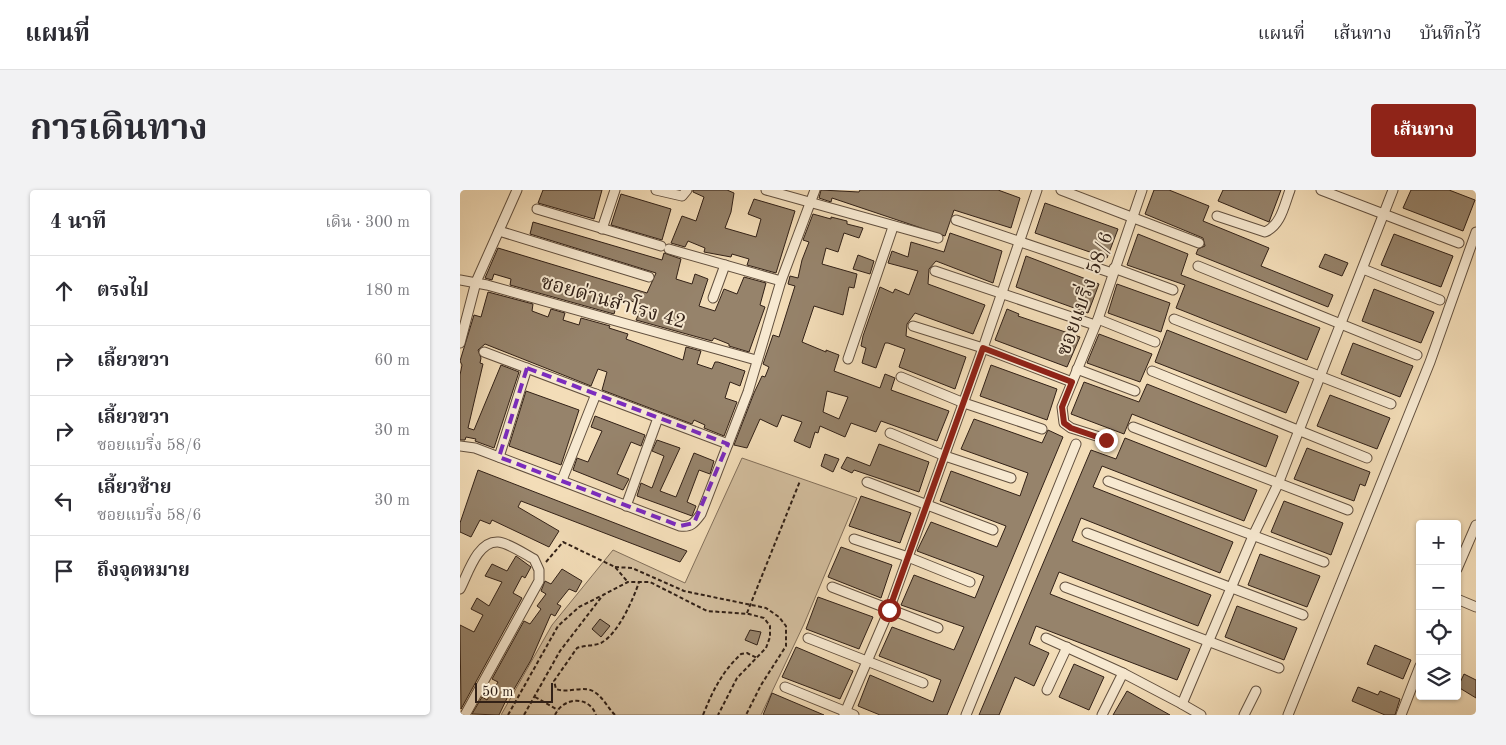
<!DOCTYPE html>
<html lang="th">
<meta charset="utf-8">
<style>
body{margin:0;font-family:"Old Standard TT","Noto Serif Thai",serif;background:#f2f2f3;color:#2b2b33}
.controls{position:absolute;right:15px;bottom:15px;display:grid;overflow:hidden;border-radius:5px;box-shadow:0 1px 4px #0004}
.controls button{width:45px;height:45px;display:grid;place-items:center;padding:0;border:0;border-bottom:1px solid #e1e1e2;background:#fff;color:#2b2b33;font:25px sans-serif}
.scale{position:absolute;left:15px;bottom:12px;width:78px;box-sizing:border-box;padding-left:5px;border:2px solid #322117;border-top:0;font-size:14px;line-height:18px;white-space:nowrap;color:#322117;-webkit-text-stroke:4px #f7e9d1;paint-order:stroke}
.stop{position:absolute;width:15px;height:15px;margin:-11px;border:4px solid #8f2418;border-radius:50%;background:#fff}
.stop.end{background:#8f2418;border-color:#fff;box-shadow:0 1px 5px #0008}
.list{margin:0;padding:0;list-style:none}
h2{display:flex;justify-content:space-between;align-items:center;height:65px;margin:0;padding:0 20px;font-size:21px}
h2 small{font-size:16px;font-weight:400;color:#7c7c81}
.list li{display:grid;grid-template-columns:32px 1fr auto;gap:15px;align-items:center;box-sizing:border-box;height:70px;padding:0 20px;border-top:1px solid #e1e1e2}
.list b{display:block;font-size:19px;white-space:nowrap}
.list p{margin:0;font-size:16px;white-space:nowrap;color:#7c7c81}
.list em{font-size:16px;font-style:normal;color:#7c7c81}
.icon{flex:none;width:28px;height:28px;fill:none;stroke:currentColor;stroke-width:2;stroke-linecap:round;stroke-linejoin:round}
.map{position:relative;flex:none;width:1016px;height:525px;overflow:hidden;border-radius:5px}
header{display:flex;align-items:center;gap:30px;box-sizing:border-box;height:70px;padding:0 25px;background:#fff;border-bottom:1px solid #e1e1e2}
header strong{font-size:24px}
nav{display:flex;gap:28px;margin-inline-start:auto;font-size:18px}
.intro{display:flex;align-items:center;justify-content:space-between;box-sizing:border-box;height:120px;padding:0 30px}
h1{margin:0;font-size:35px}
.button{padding:12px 22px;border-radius:5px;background:#8f2418;color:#fff;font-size:18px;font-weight:700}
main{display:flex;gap:30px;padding:0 30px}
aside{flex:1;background:#fff;border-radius:5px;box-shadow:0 1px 4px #0004}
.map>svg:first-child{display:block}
</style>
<header>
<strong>แผนที่</strong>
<nav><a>แผนที่</a><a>เส้นทาง</a><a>บันทึกไว้</a></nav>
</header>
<div class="intro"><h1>การเดินทาง</h1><a class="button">เส้นทาง</a></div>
<main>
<aside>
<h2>4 นาที<small>เดิน · 300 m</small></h2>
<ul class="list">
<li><svg class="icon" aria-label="ahead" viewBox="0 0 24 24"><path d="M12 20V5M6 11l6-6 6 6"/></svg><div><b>ตรงไป</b></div><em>180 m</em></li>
<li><svg class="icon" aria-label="right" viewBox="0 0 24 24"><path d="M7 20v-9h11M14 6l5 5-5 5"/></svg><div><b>เลี้ยวขวา</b></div><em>60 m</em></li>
<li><svg class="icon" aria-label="right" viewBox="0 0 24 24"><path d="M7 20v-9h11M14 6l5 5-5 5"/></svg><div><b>เลี้ยวขวา</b><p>ซอยแบริ่ง 58/6</p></div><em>30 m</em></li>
<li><svg class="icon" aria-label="left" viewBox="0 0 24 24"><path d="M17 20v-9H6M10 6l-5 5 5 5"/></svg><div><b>เลี้ยวซ้าย</b><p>ซอยแบริ่ง 58/6</p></div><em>30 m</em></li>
<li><svg class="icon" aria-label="arrive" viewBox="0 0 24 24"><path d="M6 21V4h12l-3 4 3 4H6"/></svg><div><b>ถึงจุดหมาย</b></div></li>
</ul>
</aside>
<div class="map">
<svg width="1016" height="525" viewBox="0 0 1016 525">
<rect width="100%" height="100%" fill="#f3ddb8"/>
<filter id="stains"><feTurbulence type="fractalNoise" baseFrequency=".004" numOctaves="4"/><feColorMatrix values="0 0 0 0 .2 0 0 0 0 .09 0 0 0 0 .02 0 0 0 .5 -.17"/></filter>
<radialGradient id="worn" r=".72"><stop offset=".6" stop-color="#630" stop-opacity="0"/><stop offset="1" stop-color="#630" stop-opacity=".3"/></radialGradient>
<polygon fill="#d2bd9d" stroke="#826f5a" points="282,268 397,308 344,434 301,525 41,525 92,435 153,360 225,393"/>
<g fill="#96836b" stroke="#322117" fill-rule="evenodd">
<polygon points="83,0 142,0 134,29 78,13"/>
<polygon points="233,0 267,0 274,3 271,22 265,38 296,47 301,29 288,24 294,9 335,21 316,83 287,75 289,69 272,64 271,67 244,62 245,58 228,51 225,57 211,53 222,26 236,31 244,7 233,2"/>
<polygon points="361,0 399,2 400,0 538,0 560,8 551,38 494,20 485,46 372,8 371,12 359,8"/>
<polygon points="694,0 709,0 749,16 743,31 809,58 801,76 873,105 868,117 736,64 738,59 745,56 743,48 685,24"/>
<polygon points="763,0 821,0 809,32 758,11"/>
<polygon points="951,0 989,0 1015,10 1003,41 943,18"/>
<polygon points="161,4 211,19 202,50 151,35"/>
<polygon points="585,13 658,39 647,68 575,43"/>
<path d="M353,24l18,5v-2l16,4v3l16,4 -4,10 -15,-5 -6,19 -12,-4 -4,16 35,10 -3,14 -5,-1 -6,28 -29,-9 -12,36 24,10v-2l13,5 -5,16 46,17 5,-14 10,4 -4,12 58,21 -12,30 -56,-20 -5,11 -25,-9 -6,14 -25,-11 -2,7 -3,-1 -5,16 -16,-7 8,-19 -20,-7 -5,12 -17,-8 -13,29 -13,-3 20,-52 8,-17 3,1 4,-10 -6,-3 10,-29 6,2 16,-51 -7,-2 2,-8 8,2 4,-18 7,-18 -6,-2zM367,201l21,6 -9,22 -16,-7z"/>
<polygon points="73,32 202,70 204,63 221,69 216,89 232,94 235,84 248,89 239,116 255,121 264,99 277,104 284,87 306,93 300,115 305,117 289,162 269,156 269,154 254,148 252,151 176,130 183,115 159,107 154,124 50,95 51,89 34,84 32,90 25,88 38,58 187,103 196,83 70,44"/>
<polygon points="490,43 542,61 533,93 476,71 469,79 468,94 525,115 513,144 455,123 447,134 446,146 506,167 495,199 439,177 445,159 428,153 425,153 416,178 402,173 406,158 401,156 403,146 420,97 433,103 435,99 449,105 458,81 428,73 432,61 448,67 451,52 484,62"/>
<polygon points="678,44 728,64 721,85 860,138 847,170 716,118 725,95 667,75"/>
<polygon points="934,44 993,66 981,97 921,75"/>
<polygon points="865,64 888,73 882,86 859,77"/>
<polygon points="398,65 414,71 410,84 393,79"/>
<polygon points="566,66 639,94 628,123 556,97"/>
<polygon points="657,94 710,113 701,142 648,123"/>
<polygon points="914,99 974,122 961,153 902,131"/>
<polygon points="28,102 73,114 72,121 88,127 91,119 105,123 103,130 119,135 121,128 150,136 149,138 168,144 166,149 223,170 226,157 241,161 237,174 252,179 255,172 258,172 285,181 280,196 270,192 265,208 277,212 264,246 244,238 245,235 234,230 232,234 142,200 147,182 138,179 131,196 25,154 18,160 21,168 20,173 23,174 8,238 14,240 41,175 59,182 34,258 15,251 16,249 6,247 5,250 0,250 0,185 2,175 0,171 14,125 21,127"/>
<polygon points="547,119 559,124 558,126 620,147 607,177 535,150"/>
<polygon points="707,140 839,192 826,223 695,172"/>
<polygon points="639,144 692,164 680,192 627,173"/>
<polygon points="893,153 953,176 940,207 881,184"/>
<polygon points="531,175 597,199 587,230 520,206"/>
<polygon points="624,192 679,212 687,194 818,246 806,277 672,224 664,244 611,224"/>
<polygon points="66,201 119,220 101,275 49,256"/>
<polygon points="870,205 930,228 917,259 857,236"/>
<polygon points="135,226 185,245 181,256 171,252 157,284 169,289 163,300 113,280 117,268 128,272 142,241 131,237"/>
<polygon points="514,229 582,253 588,240 603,247 487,525 420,525 398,516 410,485 473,512 481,490 419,466 432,437 494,460 504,437 441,415 454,385 515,408 524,386 457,361 471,332 537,357 546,336 480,311 491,281 560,306 568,283 501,259"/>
<polygon points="665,248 797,300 784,331 642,276 633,297 773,352 760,383 621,328 612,351 751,405 738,436 599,382 590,404 730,459 717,490 576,436 569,454 589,463 574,496 555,487 539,525 519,525 631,260 656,269"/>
<polygon points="197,250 220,258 200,301 216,307 234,263 254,271 250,284 239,280 227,312 236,316 232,326 177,306 181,293 192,298 204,266 192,261"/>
<polygon points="419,254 469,272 459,302 394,280 392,283 381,278 387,267 410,276"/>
<polygon points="847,258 910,282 905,296 900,294 894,311 834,289"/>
<polygon points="365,264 379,269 373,282 361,276"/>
<polygon points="18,280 227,361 220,372 61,311 58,317 99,341 89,357 32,330 30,334 20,330 11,347 0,342 0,333"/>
<polygon points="401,306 451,323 440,353 389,336"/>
<polygon points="824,311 883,333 871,365 811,342"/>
<polygon points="381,357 432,375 421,408 368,387"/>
<polygon points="800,364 860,386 847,417 788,395"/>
<polygon points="56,366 71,377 65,388 62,386 53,403 62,408 1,519 0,435 14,442 23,425 11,419 17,408 29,416 42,392 25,386 32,374 47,381"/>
<polygon points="102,379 122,391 116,402 109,399 97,414 101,416 95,426 91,424 71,470 53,501 51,500 39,525 12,524 22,507 27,510 38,492 32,489 64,431 70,434 81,419 77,416 86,404 81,401 85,391 91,394"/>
<polygon points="358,407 413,427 399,459 346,439"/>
<polygon points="777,416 837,438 824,470 765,447"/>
<polygon points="140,429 150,436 141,447 132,439"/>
<polygon points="290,440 301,442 297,455 285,450"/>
<polygon points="915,455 951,470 943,489 907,474"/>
<polygon points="336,457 393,481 380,509 322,487"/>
<polygon points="614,474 644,487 629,520 599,507"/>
<polygon points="1004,484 1016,490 1016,508 998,497"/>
<polygon points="898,497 918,505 920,501 940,509 935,525 925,525 892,511"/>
<polygon points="667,501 710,525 653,525"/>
<polygon points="312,503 364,525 303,525"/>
</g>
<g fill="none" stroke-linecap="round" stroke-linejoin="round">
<defs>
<g id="street">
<polyline points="196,0 222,6 227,0"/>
<polyline points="306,0 478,48"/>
<polyline points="601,0 739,53"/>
<polyline points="861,0 999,53"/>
<polyline points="77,19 201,56"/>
<path d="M757,26l48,16c16,-7 19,-26 25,-42"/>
<polyline points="496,30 652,83"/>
<polyline points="142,39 155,0"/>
<polyline points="39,41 189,87"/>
<polyline points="209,59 321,91"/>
<polyline points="738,76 957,165"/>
<polyline points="654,78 713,100"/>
<polyline points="903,79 980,110"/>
<polyline points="475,81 635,135"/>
<polyline points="0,90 27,95 296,170"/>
<polyline points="253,108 265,75"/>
<polyline points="638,129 695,152"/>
<polyline points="714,129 931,214"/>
<polyline points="453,136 523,158 612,192"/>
<polyline points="0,153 16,92 57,0"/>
<polyline points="24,162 268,254"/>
<polyline points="388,169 433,37"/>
<polyline points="617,179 675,201"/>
<polyline points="692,181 907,268"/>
<polyline points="441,187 504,213 582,239"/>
<polyline points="673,237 888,320"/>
<polyline points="430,243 485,266 551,288"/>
<polyline points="646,249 611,238 604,233 602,217 638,129 682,0"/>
<path d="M0,256l15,2 205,78c11,2 15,-4 21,-12l47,-122 33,-111 34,-91"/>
<polyline points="39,267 67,178"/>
<polyline points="102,290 136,204"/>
<polyline points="648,291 864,372"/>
<polyline points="407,292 533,340"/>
<polyline points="166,316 198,228"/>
<polyline points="627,343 843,425"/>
<polyline points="394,349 448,367 510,392"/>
<polyline points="997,379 1016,335"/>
<polyline points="372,397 478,438"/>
<polyline points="605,397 819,478"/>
<path d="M0,399c8,-15 17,-48 38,-47 11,1 26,12 36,17l5,11v11l-74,134"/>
<polyline points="997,409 1016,417"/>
<polyline points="348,448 463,493"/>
<polyline points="586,448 663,483 722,514 793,346 818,294 933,0"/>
<polyline points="325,497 394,525"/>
<polyline points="587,500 607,457"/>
<polyline points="722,514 741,525"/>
<polyline points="384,525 429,420 523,158 577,0"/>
<polyline points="506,525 616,254"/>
<polyline points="642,525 663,483"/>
<polyline points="784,525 796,501"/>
<polyline points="828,525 970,172 1016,42"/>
<polyline points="941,525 960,476"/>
</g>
</defs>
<use href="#street" stroke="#62503f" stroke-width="11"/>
<g stroke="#322117" stroke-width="2" stroke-dasharray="4 2.5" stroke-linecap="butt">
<polyline points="86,372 103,352 155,377 167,391"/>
<polyline points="155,377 172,378 224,401 306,418 319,427 326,436 326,456 301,495 286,525"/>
<polyline points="287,423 340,291"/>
<polyline points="75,507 98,520"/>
<polyline points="48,525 98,436 119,417 141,406"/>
<polyline points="64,525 100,461 143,405 168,392 190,392 247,421 289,424 304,428 310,436 310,447 306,458 277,488 258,525"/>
<path d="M95,525c8,-18 34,-20 41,0"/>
<path d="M155,525c-7,-7 -11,-16 -19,-22 -11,-9 -28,1 -40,-4l-2,-8 23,-33c8,-3 17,-2 24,-5 17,-9 32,-43 38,-61"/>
<path d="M243,525c10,-25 19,-43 38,-61l6,-1 10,5"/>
</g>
<use href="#street" stroke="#f7e9d1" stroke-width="9"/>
</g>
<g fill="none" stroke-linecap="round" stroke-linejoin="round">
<polyline stroke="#8f2418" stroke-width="6" points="429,420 523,158 612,192 602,217 604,233 611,238 646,250"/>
</g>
<path fill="none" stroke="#7b2cbf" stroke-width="4" stroke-dasharray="10 6" stroke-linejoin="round" d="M67,178l201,76 -34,79 -14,3 -181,-69z"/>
<g text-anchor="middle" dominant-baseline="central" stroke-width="4" stroke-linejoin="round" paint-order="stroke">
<g font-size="20" fill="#322117" stroke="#f7e9d1">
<text transform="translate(626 104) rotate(-70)">ซอยแบริ่ง 58/6</text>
<text transform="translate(153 113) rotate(16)">ซอยด่านสำโรง 42</text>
</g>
</g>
<rect width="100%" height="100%" filter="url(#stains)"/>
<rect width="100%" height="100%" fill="url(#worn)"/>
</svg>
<div class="controls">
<button>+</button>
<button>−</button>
<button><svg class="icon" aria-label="locate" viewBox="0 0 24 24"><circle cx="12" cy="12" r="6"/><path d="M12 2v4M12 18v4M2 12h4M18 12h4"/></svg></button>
<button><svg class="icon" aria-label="layers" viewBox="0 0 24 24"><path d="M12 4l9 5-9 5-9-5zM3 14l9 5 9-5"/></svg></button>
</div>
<div class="scale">50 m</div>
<div class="stop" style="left:429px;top:420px"></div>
<div class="stop end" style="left:646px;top:250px"></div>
</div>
</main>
